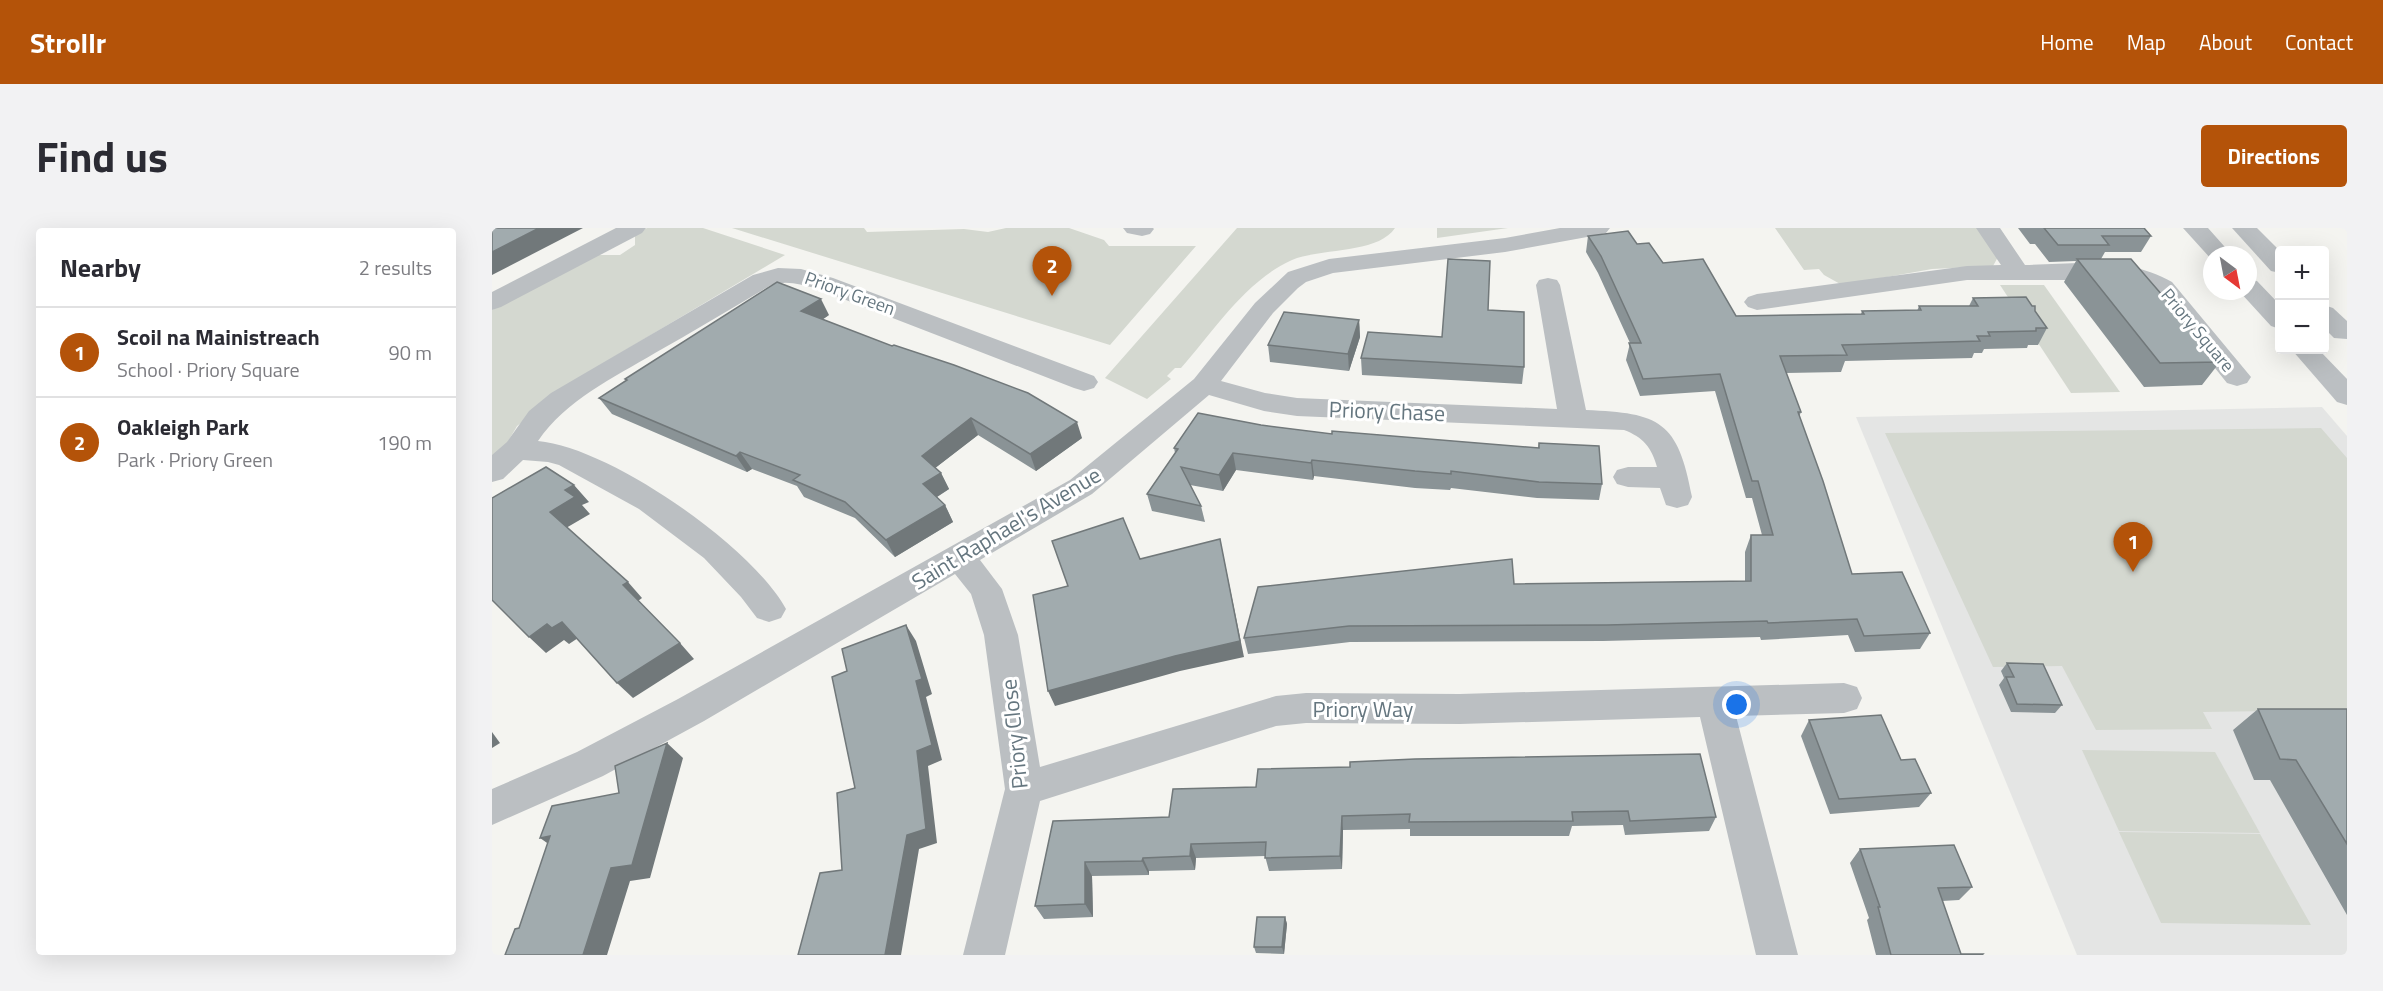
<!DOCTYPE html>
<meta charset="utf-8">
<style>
body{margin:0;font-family:"Titillium Web",sans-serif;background:#f2f2f3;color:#2b2b33}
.controls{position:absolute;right:18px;top:18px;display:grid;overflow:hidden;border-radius:6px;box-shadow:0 6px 24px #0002}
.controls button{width:54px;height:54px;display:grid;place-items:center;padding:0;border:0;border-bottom:2px solid #e1e1e2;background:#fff;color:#2b2b33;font:30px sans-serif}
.compass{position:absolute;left:1711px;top:18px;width:54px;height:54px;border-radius:50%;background:#fff;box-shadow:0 6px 24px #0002;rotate:148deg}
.you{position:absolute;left:1245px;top:477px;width:21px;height:21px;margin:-15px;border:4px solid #fff;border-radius:50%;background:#1a73e8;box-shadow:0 0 0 9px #1a73e833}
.badge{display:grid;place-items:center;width:39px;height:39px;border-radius:50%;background:#b45309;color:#fff;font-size:20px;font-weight:700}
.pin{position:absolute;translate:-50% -50px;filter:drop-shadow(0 2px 3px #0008)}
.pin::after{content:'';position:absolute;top:32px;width:21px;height:18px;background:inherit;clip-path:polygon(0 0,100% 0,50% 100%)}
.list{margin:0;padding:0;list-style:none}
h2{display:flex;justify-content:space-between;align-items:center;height:78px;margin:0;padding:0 24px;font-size:26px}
h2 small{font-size:20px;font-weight:400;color:#7c7c81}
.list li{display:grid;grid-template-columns:39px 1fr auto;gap:18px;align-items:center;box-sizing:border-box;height:90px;padding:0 24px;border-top:2px solid #e1e1e2}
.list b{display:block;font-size:22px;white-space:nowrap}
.list p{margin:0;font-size:20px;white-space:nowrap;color:#7c7c81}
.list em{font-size:20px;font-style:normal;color:#7c7c81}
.map{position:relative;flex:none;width:1855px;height:727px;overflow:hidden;border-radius:6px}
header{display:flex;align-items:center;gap:36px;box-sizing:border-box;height:84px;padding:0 30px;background:#b45309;color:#fff}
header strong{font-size:28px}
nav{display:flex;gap:33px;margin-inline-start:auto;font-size:21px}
.intro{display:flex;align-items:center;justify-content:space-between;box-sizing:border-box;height:144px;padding:0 36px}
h1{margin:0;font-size:42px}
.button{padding:15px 27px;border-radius:6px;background:#b45309;color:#fff;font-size:21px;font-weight:700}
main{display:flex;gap:36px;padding:0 36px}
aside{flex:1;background:#fff;border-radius:6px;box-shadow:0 6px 24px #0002}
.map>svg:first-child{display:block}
</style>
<header>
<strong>Strollr</strong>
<nav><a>Home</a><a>Map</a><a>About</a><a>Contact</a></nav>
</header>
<div class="intro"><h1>Find us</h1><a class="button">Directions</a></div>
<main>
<aside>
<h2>Nearby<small>2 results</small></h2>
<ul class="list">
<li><span class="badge">1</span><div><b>Scoil na Mainistreach</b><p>School · Priory Square</p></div><em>90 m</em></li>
<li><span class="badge">2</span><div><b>Oakleigh Park</b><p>Park · Priory Green</p></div><em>190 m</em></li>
</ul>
</aside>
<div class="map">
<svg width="1855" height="727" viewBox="0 0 1855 727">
<rect width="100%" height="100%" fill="#f4f4f0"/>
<polygon fill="#e4e5e4" points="1830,179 1855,208 1855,727 1585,727 1364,189"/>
<g fill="#d4d8d0">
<polygon points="155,0 211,0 293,27 90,148 25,198 10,224 0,230 0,82 105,27 128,27 143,17 143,7"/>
<polygon points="240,0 372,0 375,4 472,1 496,4 514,0 577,0 612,12 617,18 704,18 618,117"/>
<path d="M745,0h158c-17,26 -75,20 -103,32 -47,21 -78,71 -111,108h-6l-8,8 4,3 -24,20 -42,-21z"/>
<polygon points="945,0 1016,0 945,10"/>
<polygon points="1283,0 1487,0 1506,29 1501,38 1440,41 1350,57 1332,47 1327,41 1312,42"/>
<polygon points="1508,57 1552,57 1628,164 1579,165"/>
<polygon points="1829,200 1855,230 1855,482 1711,484 1720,501 1604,502 1570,438 1501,439 1393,205"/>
<polygon points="1590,522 1723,524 1768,605 1627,603"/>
<polygon points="1627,604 1768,606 1819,697 1669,695"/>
</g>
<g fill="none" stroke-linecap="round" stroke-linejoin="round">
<g fill="#bbbfc2" fill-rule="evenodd">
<polygon points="124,0 154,0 150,5 9,79 0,82 0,64"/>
<polygon points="631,0 661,0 662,1 658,6 650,8 635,5"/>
<path d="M1068,0h50l-4,5 -8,2 -93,17 -172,21 -27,9 -8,6 -25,25 -52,68 44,12 32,5 260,11 -21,-124 3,-5 9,-2 9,2 3,5 26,125c74,3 92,11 106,87l-4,8 -11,3 -11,-3 -6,-17 -32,-1 -11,-3 -4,-7 4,-7 11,-3h29c-5,-19 -14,-30 -33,-37l-327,-14 -33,-5 -55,-16 -117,99 -112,66 22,29 16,46 22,132 236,-71 30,-3 154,1 384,-11 13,4 5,11 -5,11 -13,4 -108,3 62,239h-42l-56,-238 -240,7 -154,-1 -30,3 -236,75 -35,154h-42l42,-166 -21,-154 -13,-41 -16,-20 -251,147 -101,55 -111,49v-36l85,-37 101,-53 392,-219 124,-101 61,-76 33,-31 41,-13 176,-21z"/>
<path d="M1484,0h24l25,37c49,-1 102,-9 147,17l79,95 -4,6 -10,3 -10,-3 -73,-91 -27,-12h-160l-210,30 -9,-3 -4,-5 4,-5 9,-3 210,-28 34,-1z"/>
<polygon points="1691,0 1716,0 1740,27 1720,27 1720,32"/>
<polygon points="1740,0 1765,0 1788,23 1788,45 1779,43"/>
<path d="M286,40l23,1 32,9 261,98 4,6 -4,6 -10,3 -10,-3 -259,-100c-15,-4 -29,-8 -44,-3 -39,23 -77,46 -116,68 -42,25 -89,47 -117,88 71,6 214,105 248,168l-5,9 -12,4 -12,-4 -16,-21 -37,-39 -65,-49 -80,-44 -11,-3 -25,-2 -20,19 -11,3v-27l15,-13 22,-31 22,-18 202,-118z"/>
<polygon points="1756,51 1765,53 1788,77 1788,101 1779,98 1747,63 1756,63"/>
<polygon points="1832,77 1841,80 1855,93 1855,111 1842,110 1832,100"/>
<polygon points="1800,122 1827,122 1855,151 1855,177 1845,174"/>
</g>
</g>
<g fill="#8a9396">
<polygon points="1526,0 1652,0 1659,8 1649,24 1613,24 1609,31 1728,134 1710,157 1652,159 1572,54 1584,33 1557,34 1543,16 1538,16"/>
<polygon points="1096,8 1145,16 1244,88 1369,86 1370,83 1425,83 1427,78 1477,78 1481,70 1543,83 1555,100 1546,117 1536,117 1535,120 1492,121 1490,125 1482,125 1480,130 1353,133 1349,144 1294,145 1309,184 1307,189 1360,346 1438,405 1428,421 1363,424 1356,407 1269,412 1268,409 1111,413 858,414 756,426 752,410 1022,356 1253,353 1253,324 1259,307 1270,307 1260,270 1254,270 1223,163 1148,168 1134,132 1138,115 1106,45 1094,24"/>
<polygon points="996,82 1032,139 1030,156 870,147 869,130 950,109"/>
<polygon points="337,87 331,91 590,210 544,243 486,207 443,240 449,245 457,261 445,269 453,277 461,294 403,329 363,290 312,269 305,258 260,241 255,244 120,186 107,170 134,153 133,151"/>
<polygon points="867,92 868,109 857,143 778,134 776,117"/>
<polygon points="769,197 840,206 1046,220 1047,215 1110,256 1107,272 1045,270 959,260 958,262 923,260 822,248 821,252 744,242 731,263 698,257 709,278 713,294 660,283 655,266 683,225 682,220"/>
<polygon points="1515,435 1570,477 1563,485 1519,484 1507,457 1512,450 1509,443"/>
<polygon points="1766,481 1855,481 1855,687 1778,552 1762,552 1741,502"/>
<polygon points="1317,492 1409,532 1439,565 1427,579 1338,586 1309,508"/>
<polygon points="764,559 1224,589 1217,603 1133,607 1131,597 1080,598 1077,608 918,608 918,601 851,602 850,641 777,643 773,628 704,630 703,642 657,643 657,647 600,648 601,689 552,691 543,678 561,593 677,589"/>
<polygon points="1368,621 1480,659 1467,672 1450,673 1469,726 1490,727 1384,727 1375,692 1377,690 1358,635"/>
<polygon points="793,689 795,696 792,726 764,725 762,719"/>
</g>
<g fill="#71787a">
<polygon points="47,0 91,0 0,47 0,24"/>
<polygon points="329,71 337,87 318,100 309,83"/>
<polygon points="867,92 868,109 857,143 856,126"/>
<polygon points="479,190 486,207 438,244 430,228"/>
<polygon points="585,194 590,210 544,243 538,226"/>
<polygon points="248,224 260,241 255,244 244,228"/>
<polygon points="741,225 744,242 731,263 727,247"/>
<polygon points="820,232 822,248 821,252 819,235"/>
<polygon points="449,245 457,261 440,272 431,256"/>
<polygon points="82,257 97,274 90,277 98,286 74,300 58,284 73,262"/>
<polygon points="453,277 461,294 403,329 394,312"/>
<polygon points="728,311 752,429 688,443 563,478 556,463"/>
<polygon points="136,354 150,370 146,373 131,357"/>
<polygon points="70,394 86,410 77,416 72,412 54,425 37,409 55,396"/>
<polygon points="414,397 424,413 440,466 434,469 450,532 436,538 445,615 427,621 409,727 393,727 425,523 424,453"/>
<polygon points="188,415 202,431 141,470 125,455"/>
<polygon points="0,504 8,515 0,520"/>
<polygon points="175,515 191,530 158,650 138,653 115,727 91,727 119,640"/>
<polygon points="850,588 851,602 850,641 848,628"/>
<polygon points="58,608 68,624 48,610"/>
<polygon points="699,616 704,630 703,642 698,628"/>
<polygon points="651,630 657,643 657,647 650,633"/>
<polygon points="593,634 600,648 601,689 593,676"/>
<polygon points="793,689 795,696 792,726 790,719"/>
</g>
<g fill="#a1abae" stroke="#71787a" stroke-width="1.5">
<polygon points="0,0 47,0 0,24"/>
<polygon points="1552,0 1652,0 1659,8 1610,8 1617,17 1566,17"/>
<polygon points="1136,3 1145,16 1157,15 1171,35 1211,31 1244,88 1372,86 1370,83 1429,82 1427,78 1486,78 1481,70 1534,69 1540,78 1543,78 1543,83 1555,100 1544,100 1544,103 1496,104 1498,108 1485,108 1488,113 1350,117 1355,127 1288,128 1309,184 1306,184 1331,253 1360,346 1410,344 1438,405 1372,408 1365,391 1276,395 1275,393 1115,397 857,398 752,410 766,359 1020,331 1022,356 1259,353 1259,307 1281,307 1266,253 1260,253 1228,146 1151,151 1137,115 1149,115 1109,28 1096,8"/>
<polygon points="956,31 998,33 996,82 1032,84 1032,139 869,130 876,104 950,109"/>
<polygon points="1585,31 1639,31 1728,134 1668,135"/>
<polygon points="285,54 329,71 309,83 400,118 402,117 462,137 536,165 585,194 538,226 479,190 430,228 449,245 431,256 453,277 394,312 353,274 301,252 308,247 248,224 244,228 107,170 135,152 133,151"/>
<polygon points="792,84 867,92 856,126 776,117"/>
<polygon points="706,185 769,197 840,206 840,203 1047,220 1047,215 1107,218 1110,256 1047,254 959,243 959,246 923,243 820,232 819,235 741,225 727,247 689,239 709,278 655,266 686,221 682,220"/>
<polygon points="54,239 82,257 73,262 83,269 58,284 136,354 131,357 188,415 125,455 70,394 60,400 55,396 37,409 0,372 0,270"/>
<polygon points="631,290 648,331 728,311 748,413 683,428 556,463 541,367 576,358 560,313"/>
<polygon points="414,397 430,451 424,453 440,517 425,523 434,601 415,607 393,727 306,727 328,645 350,642 345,565 363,560 340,449 355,443 350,421"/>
<polygon points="1515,435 1551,436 1570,477 1525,476 1514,449 1522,449"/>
<polygon points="1766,481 1855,481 1855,616 1804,532 1788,531"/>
<polygon points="1389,487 1409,532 1423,531 1439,565 1347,571 1317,492"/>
<polygon points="175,515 140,637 119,640 91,727 13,727 23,701 27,700 58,608 48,610 60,578 127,565 123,538"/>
<polygon points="1208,526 1224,589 1138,593 1136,583 1080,584 1081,593 917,594 918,586 850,588 848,628 773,630 774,614 699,616 698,628 651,630 650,633 593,634 593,676 543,678 561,593 677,589 681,561 764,559 766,541 858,539 858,534 923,531"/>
<polygon points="1462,617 1480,659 1446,660 1469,726 1491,726 1490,727 1399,727 1386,679 1388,679 1368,621"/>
<polygon points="765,689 793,689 790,719 762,719"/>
</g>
<g text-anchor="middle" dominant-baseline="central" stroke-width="6" stroke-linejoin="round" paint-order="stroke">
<g font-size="18" fill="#65767f" stroke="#fff">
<text transform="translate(358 65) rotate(20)">Priory Green</text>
<text transform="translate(1706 102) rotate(50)">Priory Square</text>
</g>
<g font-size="22" fill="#65767f" stroke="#fff">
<text transform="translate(895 183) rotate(2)">Priory Chase</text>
<text transform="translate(514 300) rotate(-31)">Saint Raphael's Avenue</text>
<text x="871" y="481">Priory Way</text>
<text transform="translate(522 506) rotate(-96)">Priory Close</text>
</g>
</g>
</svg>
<div class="controls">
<button>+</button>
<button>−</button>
</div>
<svg class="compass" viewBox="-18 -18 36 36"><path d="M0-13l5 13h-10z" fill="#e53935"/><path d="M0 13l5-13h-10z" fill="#7c7c81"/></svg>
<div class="you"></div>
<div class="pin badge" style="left:1641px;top:344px">1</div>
<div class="pin badge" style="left:560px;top:68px">2</div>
</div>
</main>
